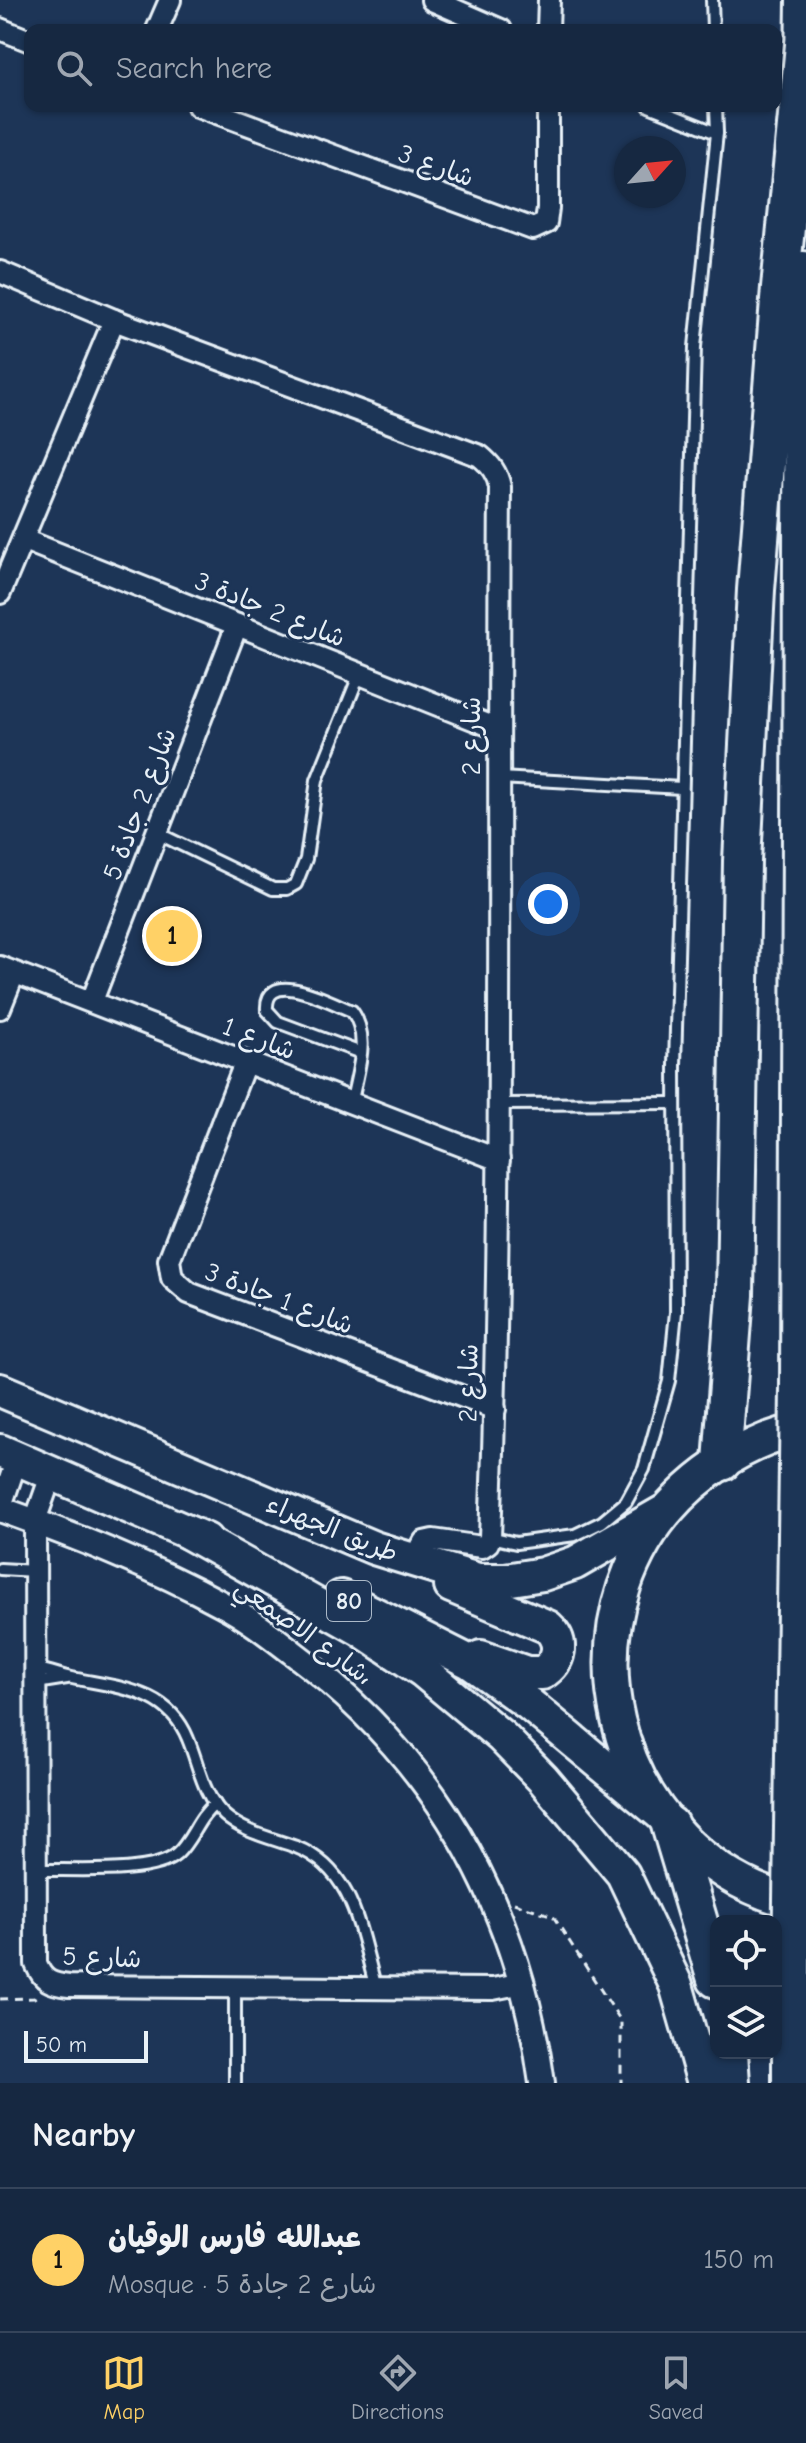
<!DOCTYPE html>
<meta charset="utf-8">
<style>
body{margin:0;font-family:"Comic Neue","Playpen Sans Arabic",sans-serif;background:#23344c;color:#f1f3f6}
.controls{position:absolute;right:24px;bottom:24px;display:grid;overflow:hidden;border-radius:16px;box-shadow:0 2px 6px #0004}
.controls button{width:72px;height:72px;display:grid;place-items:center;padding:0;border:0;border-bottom:2px solid #35445a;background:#162841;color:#f1f3f6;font:40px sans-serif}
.compass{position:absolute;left:614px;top:136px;width:72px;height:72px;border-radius:50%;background:#162841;box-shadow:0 2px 6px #0004;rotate:63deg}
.scale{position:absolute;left:24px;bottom:20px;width:124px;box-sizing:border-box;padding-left:8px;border:4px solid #e8f1f8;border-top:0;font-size:22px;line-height:28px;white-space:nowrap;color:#e8f1f8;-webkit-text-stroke:6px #1d3557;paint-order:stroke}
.you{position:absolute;left:548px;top:904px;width:28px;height:28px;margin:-20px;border:6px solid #fff;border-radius:50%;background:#1a73e8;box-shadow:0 0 0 12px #1a73e833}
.badge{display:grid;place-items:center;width:52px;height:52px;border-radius:50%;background:#ffd166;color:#111;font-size:26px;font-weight:700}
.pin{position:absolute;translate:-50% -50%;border:4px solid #fff;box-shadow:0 2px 8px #0006}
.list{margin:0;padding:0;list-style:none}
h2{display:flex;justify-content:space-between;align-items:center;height:104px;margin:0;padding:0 32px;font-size:34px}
h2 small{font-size:26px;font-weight:400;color:#9ea6b1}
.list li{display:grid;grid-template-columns:52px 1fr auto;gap:24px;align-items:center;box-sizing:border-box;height:144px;padding:0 32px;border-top:2px solid #35445a}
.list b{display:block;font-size:30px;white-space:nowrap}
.list p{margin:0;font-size:26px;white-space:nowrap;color:#9ea6b1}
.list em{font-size:26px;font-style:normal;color:#9ea6b1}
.icon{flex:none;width:44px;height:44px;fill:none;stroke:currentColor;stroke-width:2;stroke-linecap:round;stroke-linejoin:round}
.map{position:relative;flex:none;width:806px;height:2083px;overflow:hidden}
.search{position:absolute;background:#162841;box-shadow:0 2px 6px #0004;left:24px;right:24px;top:24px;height:88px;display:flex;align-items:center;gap:20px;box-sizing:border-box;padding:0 28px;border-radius:16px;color:#9ea6b1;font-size:30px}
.sheet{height:248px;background:#162841}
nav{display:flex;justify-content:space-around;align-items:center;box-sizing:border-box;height:112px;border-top:2px solid #35445a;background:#162841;font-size:22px;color:#9ea6b1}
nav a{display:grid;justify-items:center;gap:4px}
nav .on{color:#ffd166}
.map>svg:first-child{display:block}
</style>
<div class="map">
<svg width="806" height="2083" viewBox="0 0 806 2083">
<rect width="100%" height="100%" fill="#1d3557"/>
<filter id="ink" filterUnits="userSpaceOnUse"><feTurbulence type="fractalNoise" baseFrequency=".0125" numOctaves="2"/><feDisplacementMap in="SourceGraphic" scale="16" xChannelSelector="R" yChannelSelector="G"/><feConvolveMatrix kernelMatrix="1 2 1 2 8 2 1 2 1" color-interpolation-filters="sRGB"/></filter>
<g filter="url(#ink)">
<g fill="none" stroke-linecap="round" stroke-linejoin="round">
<defs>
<g id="service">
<polyline points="712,0 713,30"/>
<polyline points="649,106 717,133"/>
<polyline points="499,778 682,788"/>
<polyline points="157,833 273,889 287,889 296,884 306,859 317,780 360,673"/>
<path d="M352,1101c5,-29 19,-64 0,-90 -20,-8 -88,-45 -85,-1l11,12 83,31"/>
<polyline points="501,1104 675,1103"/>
<polyline points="490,1537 516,1543 575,1535 602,1522 626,1502 644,1469 669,1381 676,1312 675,1065 695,347 717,133 716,106"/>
<polyline points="0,1569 35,1571"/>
<path d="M36,1669c15,2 27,8 41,10 45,9 92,12 111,60 11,26 14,55 36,76 20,18 48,23 72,32 59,23 64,86 80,141"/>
<polyline points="36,1683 67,1678"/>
<path d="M36,1870c34,-1 117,6 141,-16 16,-15 20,-36 38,-50"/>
<polyline points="235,2083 235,1985"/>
</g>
<g id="minor">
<polyline points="432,0 501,30"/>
<polyline points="0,29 30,41"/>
<polyline points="157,30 170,0"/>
<polyline points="548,30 549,0"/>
<polyline points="198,106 533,229 546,223 548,208 548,106"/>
<path d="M0,272l114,48 366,136c11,9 17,17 20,31 -3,350 4,700 -10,1050l-2,6 -6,4 -49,-7 -9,2 -10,19"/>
<polyline points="24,540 498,729"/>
<polyline points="0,593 114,320"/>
<polyline points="0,967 499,1160"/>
<polyline points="92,1001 237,625"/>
<polyline points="0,1008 14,973"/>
<polyline points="245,1063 169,1260 172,1278 189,1293 495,1409"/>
<path d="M52,1473l-17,48 1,443c7,17 15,20 33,22l424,3 30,-6"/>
<polyline points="0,1509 17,1459"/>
</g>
<path id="tertiary" d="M0,1509c75,27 152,57 222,95 25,13 48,31 70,48 145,108 226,252 250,431"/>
<g id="trunk">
<polyline points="0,1390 374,1548 478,1580 505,1580 543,1574 575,1563 667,1510"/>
<path d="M806,1429c-35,5 -71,23 -99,44 -166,125 -104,390 99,432"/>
<polyline points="0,1451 206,1540"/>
<polyline points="189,1533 360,1629 423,1671 502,1737 543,1779 623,1874 676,1985 704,2083"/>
<path d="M451,1586l97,41c16,15 12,35 -6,46h-15l-46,-16"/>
<polyline points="341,1597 470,1662 529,1704 661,1814"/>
</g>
<g id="motorway">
<polyline points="804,66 805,0"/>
<polyline points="799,1389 803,270"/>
<polyline points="722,1462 735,1295 742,861 756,590 780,288 804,45"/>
<polyline points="670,1825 716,1979"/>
<polyline points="729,2053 731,2083"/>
<polyline points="791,2083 791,1974"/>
</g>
</defs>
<use href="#service" stroke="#e8f1f8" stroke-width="16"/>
<use href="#minor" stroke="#e8f1f8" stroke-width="26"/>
<use href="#tertiary" stroke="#e8f1f8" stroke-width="30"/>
<use href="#trunk" stroke="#e8f1f8" stroke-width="38"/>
<use href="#motorway" stroke="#e8f1f8" stroke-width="42"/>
<g stroke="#e8f1f8" stroke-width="3" stroke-dasharray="8 6" stroke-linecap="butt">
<polyline points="514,1903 553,1916 621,2021 621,2083"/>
<polyline points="0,1999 34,1998 39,1995"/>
</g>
<use href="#service" stroke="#1d3557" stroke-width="10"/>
<use href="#minor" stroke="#1d3557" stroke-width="20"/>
<use href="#tertiary" stroke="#1d3557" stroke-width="24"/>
<use href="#trunk" stroke="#1d3557" stroke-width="32"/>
<use href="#motorway" stroke="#1d3557" stroke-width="36"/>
<defs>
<polyline id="motorway-bridge" points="791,1974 799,1389"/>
</defs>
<use href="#motorway-bridge" stroke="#e8f1f8" stroke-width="42" stroke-linecap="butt"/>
<use href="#motorway-bridge" stroke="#1d3557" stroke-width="36"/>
</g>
</g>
<g text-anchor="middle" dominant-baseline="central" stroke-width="6" stroke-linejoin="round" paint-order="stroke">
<rect fill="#1d3557" stroke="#abb9c8" stroke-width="2" x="327" y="1581" width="44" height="40" rx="6"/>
<g font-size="24" font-weight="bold" fill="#e8f1f8">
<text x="349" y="1601">80</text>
</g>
<g font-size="26" fill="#e8f1f8" stroke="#1d3557">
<text transform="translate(436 166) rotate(20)">شارع 3</text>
<text transform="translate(270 610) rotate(22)">شارع 2 جادة 3</text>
<text transform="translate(472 736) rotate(-90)">شارع 2</text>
<text transform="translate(140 804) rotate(-69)">شارع 2 جادة 5</text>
<text transform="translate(259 1039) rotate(21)">شارع 1</text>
<text transform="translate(279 1299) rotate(21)">شارع 1 جادة 3</text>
<text transform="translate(469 1383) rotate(-89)">شارع 2</text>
<text transform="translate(332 1529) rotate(22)">طريق الجهراء</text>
<text transform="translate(304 1632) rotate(36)">شارع الاصمعي،</text>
<text transform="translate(102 1958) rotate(2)">شارع 5</text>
</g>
</g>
</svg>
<div class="controls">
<button><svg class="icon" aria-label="locate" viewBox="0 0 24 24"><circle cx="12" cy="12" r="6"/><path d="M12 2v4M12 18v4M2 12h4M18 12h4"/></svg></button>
<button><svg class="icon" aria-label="layers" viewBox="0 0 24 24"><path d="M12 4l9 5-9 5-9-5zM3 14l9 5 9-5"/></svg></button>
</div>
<svg class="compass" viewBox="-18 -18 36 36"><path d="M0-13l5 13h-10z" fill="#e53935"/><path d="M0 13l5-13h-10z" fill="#9ea6b1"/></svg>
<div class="scale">50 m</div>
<div class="you"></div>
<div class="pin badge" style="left:172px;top:936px">1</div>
<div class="search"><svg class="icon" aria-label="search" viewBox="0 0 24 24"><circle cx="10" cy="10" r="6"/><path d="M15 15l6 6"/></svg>Search here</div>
</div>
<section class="sheet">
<h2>Nearby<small></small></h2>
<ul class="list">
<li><span class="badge">1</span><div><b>عبدالله فارس الوقيان</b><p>Mosque · شارع 2 جادة 5</p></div><em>150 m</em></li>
</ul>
</section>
<nav>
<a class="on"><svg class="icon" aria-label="map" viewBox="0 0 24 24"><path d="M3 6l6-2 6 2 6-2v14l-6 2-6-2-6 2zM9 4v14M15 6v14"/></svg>Map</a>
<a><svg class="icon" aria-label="directions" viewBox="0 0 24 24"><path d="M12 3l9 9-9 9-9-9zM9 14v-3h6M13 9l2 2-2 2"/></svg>Directions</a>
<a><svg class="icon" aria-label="saved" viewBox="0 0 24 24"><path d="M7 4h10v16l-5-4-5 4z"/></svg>Saved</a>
</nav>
